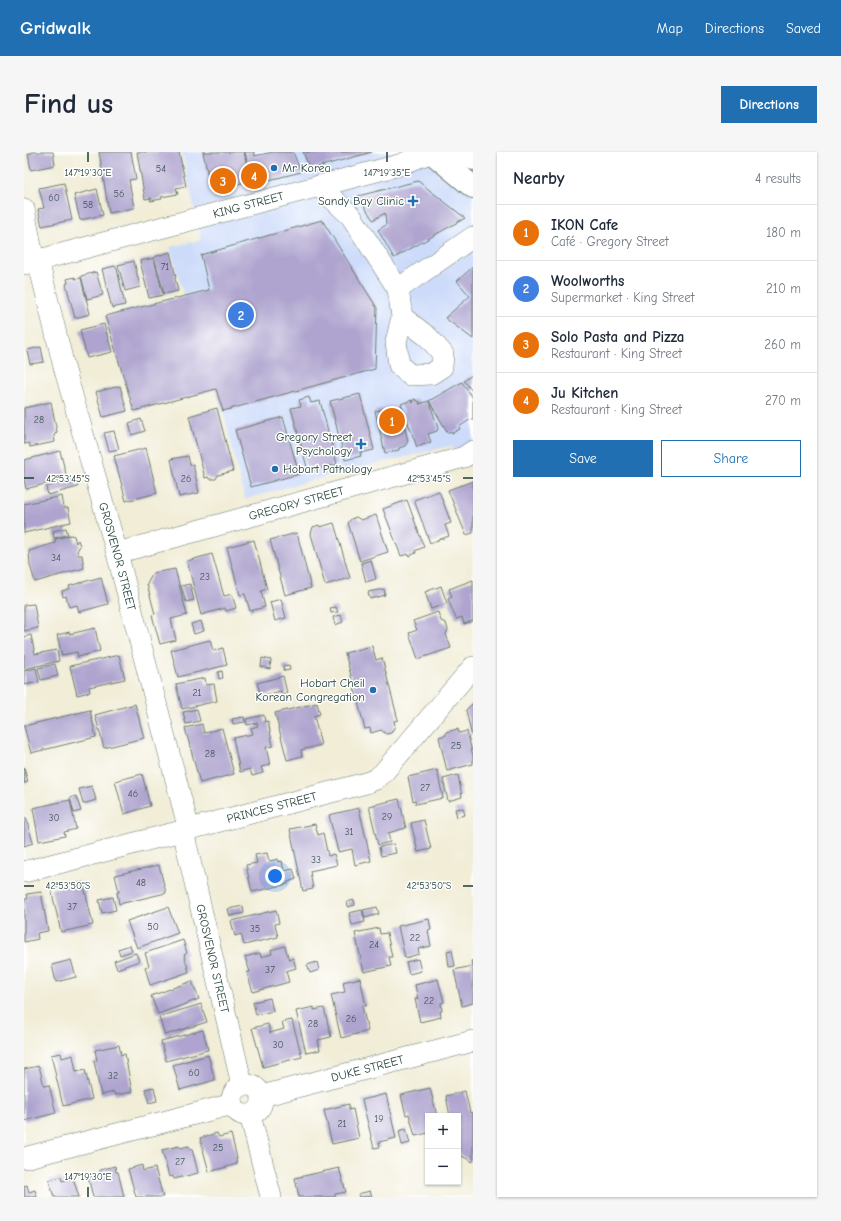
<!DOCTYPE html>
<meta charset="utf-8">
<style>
body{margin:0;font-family:"Comic Neue",sans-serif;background:#f6f6f7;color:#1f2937}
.controls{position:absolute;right:12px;bottom:12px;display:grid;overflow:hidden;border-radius:0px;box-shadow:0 1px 3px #0004}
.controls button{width:36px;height:36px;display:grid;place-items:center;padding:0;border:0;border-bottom:1px solid #e0e1e3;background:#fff;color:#1f2937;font:20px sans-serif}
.you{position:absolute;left:251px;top:724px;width:14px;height:14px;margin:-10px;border:3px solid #fff;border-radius:50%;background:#1a73e8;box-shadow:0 0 0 6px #1a73e833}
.badge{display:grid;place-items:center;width:26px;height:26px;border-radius:50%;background:#1f6fb2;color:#fff;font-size:13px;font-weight:700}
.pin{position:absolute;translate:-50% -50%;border:2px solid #fff;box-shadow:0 1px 4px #0006}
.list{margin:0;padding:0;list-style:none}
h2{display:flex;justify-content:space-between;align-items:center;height:52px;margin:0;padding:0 16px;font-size:17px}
h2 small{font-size:13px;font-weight:400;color:#747a83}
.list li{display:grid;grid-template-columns:26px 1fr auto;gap:12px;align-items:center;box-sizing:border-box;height:56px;padding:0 16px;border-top:1px solid #e0e1e3}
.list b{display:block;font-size:15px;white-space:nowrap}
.list p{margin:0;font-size:13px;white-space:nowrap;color:#747a83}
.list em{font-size:13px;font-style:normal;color:#747a83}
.actions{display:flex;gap:8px;padding:12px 16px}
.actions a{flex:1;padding:9px 0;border:1px solid #1f6fb2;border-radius:0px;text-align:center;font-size:14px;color:#1f6fb2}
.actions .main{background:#1f6fb2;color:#fff}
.map{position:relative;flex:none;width:449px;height:1045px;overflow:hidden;border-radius:0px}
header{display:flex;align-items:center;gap:24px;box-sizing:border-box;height:56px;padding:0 20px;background:#1f6fb2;color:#fff}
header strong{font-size:19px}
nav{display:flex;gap:22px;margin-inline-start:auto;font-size:14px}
.intro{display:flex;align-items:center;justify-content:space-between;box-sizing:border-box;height:96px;padding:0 24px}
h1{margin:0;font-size:28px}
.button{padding:10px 18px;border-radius:0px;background:#1f6fb2;color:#fff;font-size:14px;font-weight:700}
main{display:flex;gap:24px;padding:0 24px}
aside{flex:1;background:#fff;border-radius:0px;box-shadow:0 1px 3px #0004}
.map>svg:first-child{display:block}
</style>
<header>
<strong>Gridwalk</strong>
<nav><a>Map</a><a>Directions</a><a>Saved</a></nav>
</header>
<div class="intro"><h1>Find us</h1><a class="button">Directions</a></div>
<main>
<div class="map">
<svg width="449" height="1045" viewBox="0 0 449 1045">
<rect width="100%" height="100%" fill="#fff"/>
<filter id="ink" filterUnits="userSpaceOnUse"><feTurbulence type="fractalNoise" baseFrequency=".025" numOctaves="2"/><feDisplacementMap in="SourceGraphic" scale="8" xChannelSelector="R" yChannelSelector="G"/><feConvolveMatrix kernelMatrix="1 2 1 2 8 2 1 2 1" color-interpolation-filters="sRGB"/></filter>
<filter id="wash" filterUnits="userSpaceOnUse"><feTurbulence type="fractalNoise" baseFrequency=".012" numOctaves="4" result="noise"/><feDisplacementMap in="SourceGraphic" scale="16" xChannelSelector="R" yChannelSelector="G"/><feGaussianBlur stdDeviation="0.9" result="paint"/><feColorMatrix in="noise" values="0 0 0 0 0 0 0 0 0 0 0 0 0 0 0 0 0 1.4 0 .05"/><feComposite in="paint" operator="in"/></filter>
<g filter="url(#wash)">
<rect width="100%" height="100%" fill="#f1edd7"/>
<polygon fill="#cddbfa" points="158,0 449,0 449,304 440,305 426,294 311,322 221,347 199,259 192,237 110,259 81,164 160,144 146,95 177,88"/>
<g id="blocks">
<g fill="#afa4cf">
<polygon points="7,0 29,0 31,13 7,18 4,2 7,2"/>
<polygon points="75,0 107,0 112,27 105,28 110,56 85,61"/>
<polygon points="113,0 155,0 162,34 152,36 154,42 137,45 138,47 126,49 128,46 121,47"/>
<polygon points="179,0 220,0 226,29 187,38"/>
<polygon points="221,0 230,0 231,4 249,0 269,0 277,20 237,30 237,29 228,31"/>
<polygon points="279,0 348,0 286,17"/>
<polygon points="394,29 441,66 370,106 354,78 362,73 361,61 349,68 334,44"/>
<polygon points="40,31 48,68 18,74 14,57 20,56 15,36"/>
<polygon points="73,37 79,63 56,68 50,43"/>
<polygon points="298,68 353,156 351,217 199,259 192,237 110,259 81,164 185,138 177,103"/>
<polygon points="146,100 152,125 151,126 154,139 140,142 130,105"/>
<polygon points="130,106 139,143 125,146 116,109"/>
<polygon points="110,109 116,135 101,139 94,113"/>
<polygon points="91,114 93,117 101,153 88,156 78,117"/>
<polygon points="449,115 449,187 421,166 446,144 433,129"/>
<polygon points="72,120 79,143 63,147 57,124"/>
<polygon points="51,125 51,127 57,126 66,162 51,166 42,132 44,131 43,127"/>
<polygon points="80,172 88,200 63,206 56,178"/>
<polygon points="17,195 20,210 6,212 3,198"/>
<polygon points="449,222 449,240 440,229"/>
<polygon points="438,230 449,246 449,269 447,267 435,275 436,277 428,281 426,279 424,281 405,249"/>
<polygon points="96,234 103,259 79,265 72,240"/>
<polygon points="336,242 350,298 336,301 337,304 321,308 306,249"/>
<polygon points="285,245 287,251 296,249 313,312 303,315 284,319 267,256 277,254 275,248"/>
<polygon points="390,247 396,250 395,252 405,249 414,276 413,279 404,282 407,290 393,295 377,252 388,248 389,251"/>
<polygon points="27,250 33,280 30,283 31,290 6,295 5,291 0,292 0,256"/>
<polygon points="193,256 209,319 194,323 192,327 185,327 184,325 181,326 165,264"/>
<polygon points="365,256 367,263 377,261 384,289 381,294 375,296 375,298 361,301 351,259"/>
<polygon points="259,265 275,322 227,335 211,278"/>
<polygon points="117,267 121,279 108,283 105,271"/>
<polygon points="90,279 95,297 85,299 80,281"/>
<polygon points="122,296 133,341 102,349 90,304"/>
<polygon points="36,299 43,326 2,337 0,328 0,308"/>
<polygon points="164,304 166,313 169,312 175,341 155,345 147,307"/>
<polygon points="52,327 54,335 24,343 22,335"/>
<polygon points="449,329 449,381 442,383 424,338"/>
<polygon points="415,339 427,371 421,373 425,384 406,391 390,348"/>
<polygon points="38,344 40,356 44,356 47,370 0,381 0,352"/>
<polygon points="383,348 400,395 391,399 392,401 385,404 384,402 377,404 359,357"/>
<polygon points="352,363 364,400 336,409 324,371 327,367 332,365 337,368"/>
<polygon points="310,371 326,426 301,433 287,382 289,375 295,373 296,375"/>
<polygon points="42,376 44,383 30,386 29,379"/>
<polygon points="273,381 287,436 261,443 246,388"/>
<polygon points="47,383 50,384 52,391 54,388 56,394 53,399 54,403 58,403 60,416 11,430 6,413 5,399 31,391 31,387"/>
<polygon points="230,388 243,437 237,439 241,455 226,459 221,442 216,443 203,395"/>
<polygon points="188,402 200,444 208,442 212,456 202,459 201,456 177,463 163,409"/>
<polygon points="347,408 352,427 342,430 337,411"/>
<polygon points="151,417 163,463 147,467 152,488 136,492 128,463 131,462 123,432 129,421"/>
<polygon points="77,425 84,452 55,460 53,453 45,455 42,444 39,445 38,439 46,437 45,434"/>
<polygon points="449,428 449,469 440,472 438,465 432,467 424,447 428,445 425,437"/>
<polygon points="166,432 170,448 162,450 157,434"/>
<polygon points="417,434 423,451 407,457 401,440"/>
<polygon points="360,437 361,443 346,447 344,440"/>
<polygon points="257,447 262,466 251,469 246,450"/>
<polygon points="10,452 14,476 0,479 0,453"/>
<polygon points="312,455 314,460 307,461 306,456"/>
<polygon points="414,460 417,469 422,471 424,478 422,482 427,496 394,507 385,481 393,478 389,469"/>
<polygon points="317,463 319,470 311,473 309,465"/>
<polygon points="177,469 180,479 170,482 167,472"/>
<polygon points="71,476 76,499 54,505 53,500 38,503 33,483 46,480 46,482"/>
<polygon points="7,483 11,502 33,498 35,509 0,517 0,485"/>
<polygon points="186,488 189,499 199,496 203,513 154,525 147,498"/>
<polygon points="348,494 352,508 358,506 374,568 370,569 371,574 367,581 362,582 357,578 347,581 346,576 341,577 321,501"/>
<polygon points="95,503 101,527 65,535 66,540 53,543 46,514"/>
<polygon points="238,506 247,508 246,517 237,515"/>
<polygon points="31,512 34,524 17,528 14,516"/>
<polygon points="265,513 266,518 260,519 259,514"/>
<polygon points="12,516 15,530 0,533 0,519"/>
<polygon points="198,519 199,526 195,527 194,520"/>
<polygon points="259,524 263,541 258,543 257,539 237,544 233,531"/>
<polygon points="181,526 182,533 190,532 193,549 158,557 152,532"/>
<polygon points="293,551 296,562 290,564 297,593 277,598 278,604 263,608 251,561"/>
<polygon points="449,551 449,584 447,581 442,558"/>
<polygon points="111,552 120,586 80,596 71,563"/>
<polygon points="173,557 176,569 162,572 159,560"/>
<polygon points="66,558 72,585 7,601 0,574"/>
<polygon points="240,563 241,570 244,569 249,594 242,595 246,613 237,615 239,621 228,624 226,617 216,620 209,586 229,582 227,576 234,574 233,571 223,573 222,567"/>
<polygon points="220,565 221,570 209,572 208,567"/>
<polygon points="178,572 180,581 198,576 210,622 176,631 161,576"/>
<polygon points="434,577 435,581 443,579 449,604 449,612 423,619 415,585 422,583 422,580"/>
<polygon points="0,616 4,630 0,631"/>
<polygon points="413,618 419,646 392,652 391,648 389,649 384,625"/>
<polygon points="118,622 126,654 100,662 91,629"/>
<polygon points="434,623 438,645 424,649 419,627"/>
<polygon points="68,634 72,648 59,652 55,637"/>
<polygon points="52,644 57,659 50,661 46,646"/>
<polygon points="375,647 382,676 364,681 366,690 354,693 345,654"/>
<polygon points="46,648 52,677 40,680 41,684 15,689 9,656"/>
<polygon points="335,656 347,709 331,713 328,697 314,700 305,663"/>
<polygon points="439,656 441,663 433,665 431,657"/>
<polygon points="0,666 2,666 9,691 0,694"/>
<polygon points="400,668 407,697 394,700 387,671"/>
<polygon points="291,672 294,683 299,681 304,704 310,702 313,713 286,719 289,737 279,739 266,677"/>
<polygon points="370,692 372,701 357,704 355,695"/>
<polygon points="243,701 245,709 254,707 254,710 258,709 260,719 269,717 272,727 264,730 264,732 228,740 222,713 233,711 231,703"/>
<polygon points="135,713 142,741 95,752 93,740 95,740 91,723"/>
<polygon points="59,730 69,773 37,780 27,737"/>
<polygon points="17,740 24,779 13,781 14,787 0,790 0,747 4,747 3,742"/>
<polygon points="89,745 92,758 78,761 75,748"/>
<polygon points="330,748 331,753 324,755 323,750"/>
<polygon points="219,754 220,761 206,764 204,757"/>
<polygon points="144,755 154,781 113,796 103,769"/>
<polygon points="353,755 355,762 341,766 339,758"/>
<polygon points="252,758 255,771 251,772 254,785 220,793 217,782 211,784 207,769"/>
<polygon points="338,758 341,770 328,773 325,761"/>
<polygon points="405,767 407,778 404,779 407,794 394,797 395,802 381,806 374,774"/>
<polygon points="355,776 356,782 363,781 368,805 365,805 367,814 340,820 331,781"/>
<polygon points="159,788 163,801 160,803 165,820 126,833 121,815 125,814 121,801"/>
<polygon points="106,793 108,799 96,803 94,797"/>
<polygon points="261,794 265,808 269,806 272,816 262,819 265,830 229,840 223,821 226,820 221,805 236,801 237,805 248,802 247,798"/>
<polygon points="428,798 431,814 425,815 423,799"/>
<polygon points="112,801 115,809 93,817 90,809"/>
<polygon points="394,807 397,819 385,822 382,810"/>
<polygon points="47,808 52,825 32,830 28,813"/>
<polygon points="449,808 449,851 438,854 430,818 448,814 447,809"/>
<polygon points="293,810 295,818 286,821 283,813"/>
<polygon points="336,826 342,854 338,854 344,879 317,886 307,843 321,840 319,830"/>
<polygon points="414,827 420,850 417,851 418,859 416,859 417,865 396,870 391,847 394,847 391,833"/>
<polygon points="168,829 175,847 134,862 127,844"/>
<polygon points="246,846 249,859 232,863 229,850"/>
<polygon points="177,852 183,870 141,883 135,865"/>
<polygon points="290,855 290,858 300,856 307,885 294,888 296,898 282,901 272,859"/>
<polygon points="268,868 278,905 239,915 228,876 244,872 246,881 260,877 258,870"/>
<polygon points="179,878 184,898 142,909 137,889"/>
<polygon points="95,893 97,903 101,902 108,940 91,943 90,940 77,943 70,909 73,908 71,898"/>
<polygon points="37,901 38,906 49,903 52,920 61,918 68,947 39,954 27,903"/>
<polygon points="184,903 191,928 156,938 149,913"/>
<polygon points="15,914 20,934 25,933 32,961 0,969 0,917"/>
<polygon points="130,935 133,949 125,951 121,937"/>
<polygon points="406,936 413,964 404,964 404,981 391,984 385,962 382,963 377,943"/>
<polygon points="441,939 446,961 449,960 449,1010 436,1003 434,996 434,964 426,964 422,944"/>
<polygon points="362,942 372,986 355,990 356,995 350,996 338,948"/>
<polygon points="325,952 325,958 329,957 335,986 308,992 300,958"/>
<polygon points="382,977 386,991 378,993 375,979"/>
<polygon points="193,981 195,985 207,982 213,1006 212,1006 213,1012 185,1020 176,986"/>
<polygon points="155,994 156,996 165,994 166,998 168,997 174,1021 150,1027 149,1024 145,1025 138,998"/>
<polygon points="118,1013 119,1019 131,1016 139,1045 112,1045 104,1017"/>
<polygon points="91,1014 92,1020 94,1020 100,1045 69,1045 64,1025 77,1023 76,1018"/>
<polygon points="315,1016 322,1040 311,1042 311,1045 275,1045 271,1026"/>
<polygon points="37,1025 38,1029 49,1026 55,1045 30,1045 25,1028"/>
<polygon points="3,1033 5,1040 11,1038 13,1045 0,1045 0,1034"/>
<polygon points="346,1039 348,1045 335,1045 334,1042"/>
</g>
</g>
</g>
<g filter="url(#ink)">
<use href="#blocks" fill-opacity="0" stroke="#687b6d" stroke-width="1"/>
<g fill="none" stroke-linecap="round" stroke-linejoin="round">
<defs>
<g id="minor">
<polyline points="295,34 327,64 374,137 378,165 372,190 375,213 386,223 407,222 418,215 419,202 404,185 378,165"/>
<polyline points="0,57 10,110"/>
<path id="s1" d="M14,108l26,107 53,186 72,277"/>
<path id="s2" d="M0,112l375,-99 33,-13 36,2 5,-1"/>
<polyline points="374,137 449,85"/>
<path id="s3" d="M93,401l347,-96 9,-6"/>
<path id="s4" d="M159,679l59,254"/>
<path id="s5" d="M0,720l342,-89 10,-4 7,-6 90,-106"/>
<circle cx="223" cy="948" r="15"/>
<path id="s6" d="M238,944l211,-55"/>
<polyline points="226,963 247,1045"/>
<polyline points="0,1006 209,952"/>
</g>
<g id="major">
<polyline points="407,0 449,35"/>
<polyline points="441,0 449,7"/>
</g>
</defs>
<use href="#minor" stroke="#687b6d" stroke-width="22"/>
<use href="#major" stroke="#687b6d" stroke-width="24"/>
<use href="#minor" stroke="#fff" stroke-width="21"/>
<use href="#major" stroke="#fff" stroke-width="22"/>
</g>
</g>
<path fill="none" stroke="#1f3d34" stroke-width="1.5" d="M64,0v10M363,0v10M0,326h10M439,326h10M0,734h10M439,734h10M64,1035v10"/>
<g fill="#1f6fb2" stroke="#fff" stroke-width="1.5">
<circle cx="250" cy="16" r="4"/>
<path d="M387 43h4v4h4v4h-4v4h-4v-4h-4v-4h4z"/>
<path d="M335 286h4v4h4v4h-4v4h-4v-4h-4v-4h4z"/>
<circle cx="251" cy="317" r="4"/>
<circle cx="349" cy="538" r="4"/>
</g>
<g text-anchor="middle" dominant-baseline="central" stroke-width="3" stroke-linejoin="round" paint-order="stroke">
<g font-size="10" fill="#43575b">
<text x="137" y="17">54</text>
<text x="95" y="42">56</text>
<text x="30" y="46">60</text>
<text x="64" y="53">58</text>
<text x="141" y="115">71</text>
<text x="15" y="268">28</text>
<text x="162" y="327">26</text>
<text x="32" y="406">34</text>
<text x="181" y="425">23</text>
<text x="173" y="541">21</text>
<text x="432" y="594">25</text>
<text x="186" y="602">28</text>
<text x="401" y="636">27</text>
<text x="109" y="642">46</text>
<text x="363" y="665">29</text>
<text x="30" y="666">30</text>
<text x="325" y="680">31</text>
<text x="292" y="708">33</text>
<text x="117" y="731">48</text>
<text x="48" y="755">37</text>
<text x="129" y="775">50</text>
<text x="231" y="777">35</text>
<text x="391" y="786">22</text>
<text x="350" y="793">24</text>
<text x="246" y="818">37</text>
<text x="405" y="849">22</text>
<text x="327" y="867">26</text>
<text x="289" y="872">28</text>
<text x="254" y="893">30</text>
<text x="170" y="921">60</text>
<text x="89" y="924">32</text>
<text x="355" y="967">19</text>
<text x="318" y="972">21</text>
<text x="194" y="996">25</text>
<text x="156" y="1010">27</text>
</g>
<g font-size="12" fill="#1f3d34" stroke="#fff" text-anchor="end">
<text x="258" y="16" text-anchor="start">Mr Korea</text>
<text x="380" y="49">Sandy Bay Clinic</text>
<text x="328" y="285">Gregory Street<tspan x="328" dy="14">Psychology</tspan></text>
<text x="259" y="317" text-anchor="start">Hobart Pathology</text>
<text x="341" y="531">Hobart Cheil<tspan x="341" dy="14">Korean Congregation</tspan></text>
</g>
<g font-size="12" fill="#1f3d34" stroke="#fff">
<text stroke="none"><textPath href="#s2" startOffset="232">KING STREET</textPath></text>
<text stroke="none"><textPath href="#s3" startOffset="186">GREGORY STREET</textPath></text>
<text stroke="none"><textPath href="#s1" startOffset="307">GROSVENOR STREET</textPath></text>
<text stroke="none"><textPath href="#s5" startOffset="256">PRINCES STREET</textPath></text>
<text stroke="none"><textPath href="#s4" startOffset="131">GROSVENOR STREET</textPath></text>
<text stroke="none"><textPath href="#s6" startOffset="109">DUKE STREET</textPath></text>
</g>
</g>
<g font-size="10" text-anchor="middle" fill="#1f3d34" stroke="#fff" stroke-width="3" stroke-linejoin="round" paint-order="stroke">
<text x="64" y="24">147°19'30"E</text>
<text x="363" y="24">147°19'35"E</text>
<text x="44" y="330">42°53'45"S</text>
<text x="405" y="330">42°53'45"S</text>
<text x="44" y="737">42°53'50"S</text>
<text x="405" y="737">42°53'50"S</text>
<text x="64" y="1028">147°19'30"E</text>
</g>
</svg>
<div class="controls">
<button>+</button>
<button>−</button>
</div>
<div class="you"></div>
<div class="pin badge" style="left:368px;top:269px;background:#e8710a">1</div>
<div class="pin badge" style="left:217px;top:163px;background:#3f7fe0">2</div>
<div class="pin badge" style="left:199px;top:29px;background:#e8710a">3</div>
<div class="pin badge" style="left:230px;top:24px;background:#e8710a">4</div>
</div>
<aside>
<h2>Nearby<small>4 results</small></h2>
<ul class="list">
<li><span class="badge" style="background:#e8710a">1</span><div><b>IKON Cafe</b><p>Café · Gregory Street</p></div><em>180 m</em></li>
<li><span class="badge" style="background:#3f7fe0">2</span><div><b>Woolworths</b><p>Supermarket · King Street</p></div><em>210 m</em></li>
<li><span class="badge" style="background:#e8710a">3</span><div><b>Solo Pasta and Pizza</b><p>Restaurant · King Street</p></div><em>260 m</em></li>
<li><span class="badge" style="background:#e8710a">4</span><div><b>Ju Kitchen</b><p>Restaurant · King Street</p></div><em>270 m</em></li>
</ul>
<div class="actions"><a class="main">Save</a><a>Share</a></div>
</aside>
</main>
